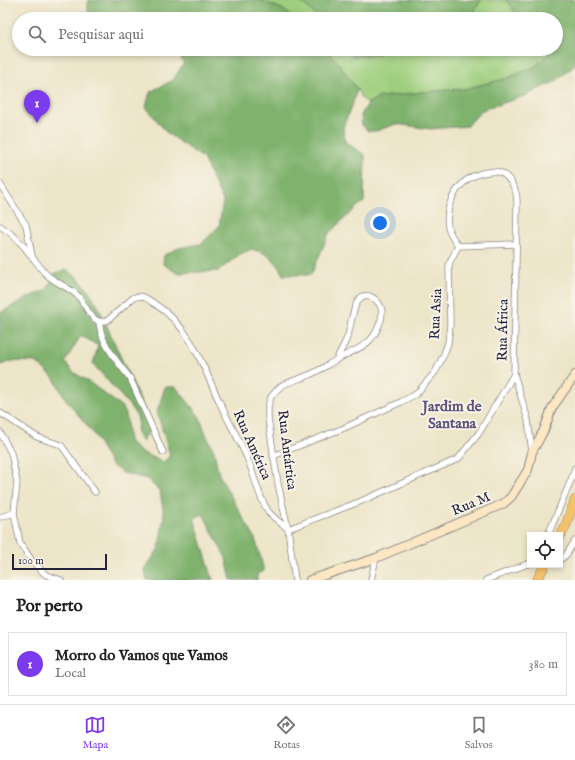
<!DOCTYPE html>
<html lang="pt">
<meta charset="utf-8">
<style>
body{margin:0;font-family:"IM FELL English",serif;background:#f6f6f6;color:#222}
.controls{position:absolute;right:12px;bottom:12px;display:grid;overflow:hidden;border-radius:0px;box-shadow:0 2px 6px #0003}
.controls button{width:36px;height:36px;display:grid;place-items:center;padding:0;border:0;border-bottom:1px solid #e0e0e0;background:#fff;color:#222;font:20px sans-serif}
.scale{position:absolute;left:12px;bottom:10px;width:95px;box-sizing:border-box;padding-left:4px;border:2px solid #22223b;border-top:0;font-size:11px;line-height:14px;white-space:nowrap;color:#22223b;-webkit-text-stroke:3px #f7f3e8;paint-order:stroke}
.you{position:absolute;left:380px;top:223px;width:14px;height:14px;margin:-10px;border:3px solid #fff;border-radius:50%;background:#1a73e8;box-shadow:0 0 0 6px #1a73e833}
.badge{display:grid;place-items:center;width:26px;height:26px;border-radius:50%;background:#7c3aed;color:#fff;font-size:13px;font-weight:700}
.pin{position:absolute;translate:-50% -33px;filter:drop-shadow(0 1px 2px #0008)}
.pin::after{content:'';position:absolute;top:21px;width:14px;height:12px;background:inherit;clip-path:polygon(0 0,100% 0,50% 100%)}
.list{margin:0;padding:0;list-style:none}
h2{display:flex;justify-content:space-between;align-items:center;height:52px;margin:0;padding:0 16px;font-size:17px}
h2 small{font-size:13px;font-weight:400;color:#767676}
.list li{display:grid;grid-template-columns:26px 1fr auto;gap:12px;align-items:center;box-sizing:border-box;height:64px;margin:0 8px 8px;padding:0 8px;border:1px solid #e0e0e0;border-radius:0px}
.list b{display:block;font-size:15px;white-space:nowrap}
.list p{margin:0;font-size:13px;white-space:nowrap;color:#767676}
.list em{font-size:13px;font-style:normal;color:#767676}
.icon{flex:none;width:22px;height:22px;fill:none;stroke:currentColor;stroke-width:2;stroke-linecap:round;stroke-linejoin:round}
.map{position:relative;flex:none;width:575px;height:580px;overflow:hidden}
.search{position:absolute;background:#fff;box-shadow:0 2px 6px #0003;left:12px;right:12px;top:12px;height:44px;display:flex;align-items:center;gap:10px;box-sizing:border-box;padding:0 14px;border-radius:22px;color:#767676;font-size:15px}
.sheet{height:124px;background:#fff}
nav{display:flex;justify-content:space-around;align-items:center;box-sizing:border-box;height:56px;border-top:1px solid #e0e0e0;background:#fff;font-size:11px;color:#767676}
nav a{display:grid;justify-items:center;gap:2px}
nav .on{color:#7c3aed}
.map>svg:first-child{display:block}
</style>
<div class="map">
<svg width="575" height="580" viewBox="0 0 575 580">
<rect width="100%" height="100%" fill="#f7f3e8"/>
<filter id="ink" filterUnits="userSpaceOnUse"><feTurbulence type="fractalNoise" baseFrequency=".025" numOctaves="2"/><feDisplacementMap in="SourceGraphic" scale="8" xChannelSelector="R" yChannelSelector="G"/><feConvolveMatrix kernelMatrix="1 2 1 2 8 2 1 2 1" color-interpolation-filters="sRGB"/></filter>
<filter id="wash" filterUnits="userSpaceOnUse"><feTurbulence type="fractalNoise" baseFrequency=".012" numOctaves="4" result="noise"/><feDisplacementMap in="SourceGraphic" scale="16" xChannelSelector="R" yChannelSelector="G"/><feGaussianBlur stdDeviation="0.9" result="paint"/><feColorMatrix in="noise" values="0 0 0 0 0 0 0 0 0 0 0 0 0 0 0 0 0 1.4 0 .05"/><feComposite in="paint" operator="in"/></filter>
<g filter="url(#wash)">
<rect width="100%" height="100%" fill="#ede5c8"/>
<g fill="#9fcf7e" stroke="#60785c">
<polygon points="260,0 298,0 313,12 318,19 294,19 284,10"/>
<polygon points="481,0 506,0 519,17 524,19 470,19"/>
<polygon points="325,49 344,49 352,57 378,54 388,49 555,49 536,66 508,78 464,89 422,92 381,97 368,103 361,98 357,89 338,63"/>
</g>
<g fill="#7fb26d" stroke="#506a54">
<polygon points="88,0 260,0 284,10 294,19 88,19"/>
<polygon points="298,0 481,0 470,19 318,19 313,12"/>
<polygon points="506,0 575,0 575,65 556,81 524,96 482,110 467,126 431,129 396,124 376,131 368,131 362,125 361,115 368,103 381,97 422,92 464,89 508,78 536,66 548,54 555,49 556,49 556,48 560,44 559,32 556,31 556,19 524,19 519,17"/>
<polygon points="175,49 325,49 338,63 357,89 354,100 343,127 345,142 365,155 364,202 358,206 329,233 311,275 283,275 278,265 268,255 252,249 240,254 218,271 177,273 163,264 164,255 179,248 201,244 219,226 223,201 203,158 167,133 146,107 150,92 173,80 184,63"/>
<polygon points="344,49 388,49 378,54 352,57"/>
<polygon points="66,269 78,278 89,291 99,308 146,414 148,433 142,441 137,433 138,418 130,406 93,364 98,346 81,335 65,362 73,372 89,382 122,407 126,414 129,441 140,452 164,462 170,455 157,412 165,387 176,387 199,416 208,439 214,451 219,475 255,539 258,548 264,571 257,574 257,580 231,580 226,558 203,514 194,518 213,580 147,580 145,569 159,548 164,515 160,491 147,479 123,473 111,465 94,434 67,401 53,377 36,362 12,361 1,365 0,364 0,313 26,298 47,290 54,274"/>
</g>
</g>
<g filter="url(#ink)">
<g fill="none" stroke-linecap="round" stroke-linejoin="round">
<defs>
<g id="street">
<polyline points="0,184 26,225 32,256"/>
<path d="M0,226c12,7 23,18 31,30 5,5 9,12 14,17 9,9 21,13 31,21 10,8 15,34 32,26l25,-22c9,-5 14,1 22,6 37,24 47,61 65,99 9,20 20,38 28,57 7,17 10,36 20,51 4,6 14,13 20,18l71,-27 99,-43 21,-26 35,-59"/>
<polyline points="458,246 516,244"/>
<path d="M99,322c1,4 1,8 3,13 4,13 19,32 28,43l33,74"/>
<polyline points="0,413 2,414 37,437 61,445 95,492"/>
<polyline points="0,432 11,453 17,482 14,513 20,543 32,561 46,575 61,580"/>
<path d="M273,456l71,-28 57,-26 15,-8 8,-9 12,-14 8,-17 4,-11 2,-18 -1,-61 9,-18c-3,-5 -9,-12 -10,-19 -4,-26 13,-52 40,-55 12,-2 16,1 23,10 2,4 4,7 5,11 1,4 1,9 1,12l-3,169 14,46 4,32"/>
<polyline points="0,517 14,513"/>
<polyline points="548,535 571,480 575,468"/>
<polyline points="560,560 566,555 575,541"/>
<path d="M295,580l-7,-51 -10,-45 -10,-66v-12l3,-9 5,-6 5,-5c9,-5 19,-7 28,-11 10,-4 18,-10 27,-15 17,-10 36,-13 43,-35 2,-4 3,-7 3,-12 0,-5 -2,-9 -6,-13 -22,-18 -24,23 -28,35 -3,9 -8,17 -12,25"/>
<polyline points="371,580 376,558"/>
<polyline points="486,580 530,563"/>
</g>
<polyline id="secondary" points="310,580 376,558 503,504 511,497 528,470 532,452 544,430 552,408 575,375"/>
<g id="primary">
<polyline points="560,536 565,528 575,500"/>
<polyline points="537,580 545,565"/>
</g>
</defs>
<use href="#street" stroke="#888482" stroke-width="7"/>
<use href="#secondary" stroke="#888482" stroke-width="10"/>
<use href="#primary" stroke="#888482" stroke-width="10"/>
<use href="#street" stroke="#fff" stroke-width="5.5"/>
<use href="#secondary" stroke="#fbe7c3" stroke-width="8"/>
<use href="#primary" stroke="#f4c26a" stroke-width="9"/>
</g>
</g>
<g text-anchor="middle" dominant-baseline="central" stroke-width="4" stroke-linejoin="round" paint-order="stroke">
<g font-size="14" fill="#22223b" stroke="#f7f3e8">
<text transform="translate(436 314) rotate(-87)">Rua Asia</text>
<text transform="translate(503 330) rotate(-89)">Rua África</text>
<text transform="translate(252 445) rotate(66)">Rua América</text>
<text transform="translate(287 450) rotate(83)">Rua Antártica</text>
<text transform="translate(471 504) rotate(-23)">Rua M</text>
</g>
<g font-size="15" font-weight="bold" fill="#5d5378" stroke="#f7f3e8">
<text x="452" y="406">Jardim de<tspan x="452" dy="17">Santana</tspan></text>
</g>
</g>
</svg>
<div class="controls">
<button><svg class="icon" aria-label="locate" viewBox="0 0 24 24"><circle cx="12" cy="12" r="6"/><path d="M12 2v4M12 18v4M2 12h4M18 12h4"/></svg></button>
</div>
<div class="scale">100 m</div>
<div class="you"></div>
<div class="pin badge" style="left:37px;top:123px">1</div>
<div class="search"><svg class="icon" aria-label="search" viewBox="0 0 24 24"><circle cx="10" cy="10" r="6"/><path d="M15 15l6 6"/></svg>Pesquisar aqui</div>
</div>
<section class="sheet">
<h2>Por perto<small></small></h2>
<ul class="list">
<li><span class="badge">1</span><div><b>Morro do Vamos que Vamos</b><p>Local</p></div><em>380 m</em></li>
</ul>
</section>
<nav>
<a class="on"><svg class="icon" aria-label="map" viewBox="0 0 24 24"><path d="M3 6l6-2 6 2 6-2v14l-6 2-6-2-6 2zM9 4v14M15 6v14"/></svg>Mapa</a>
<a><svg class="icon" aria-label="directions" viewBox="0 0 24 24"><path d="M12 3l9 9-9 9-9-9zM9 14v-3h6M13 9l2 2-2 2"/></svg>Rotas</a>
<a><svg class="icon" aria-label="saved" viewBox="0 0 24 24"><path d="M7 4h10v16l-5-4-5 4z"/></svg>Salvos</a>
</nav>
